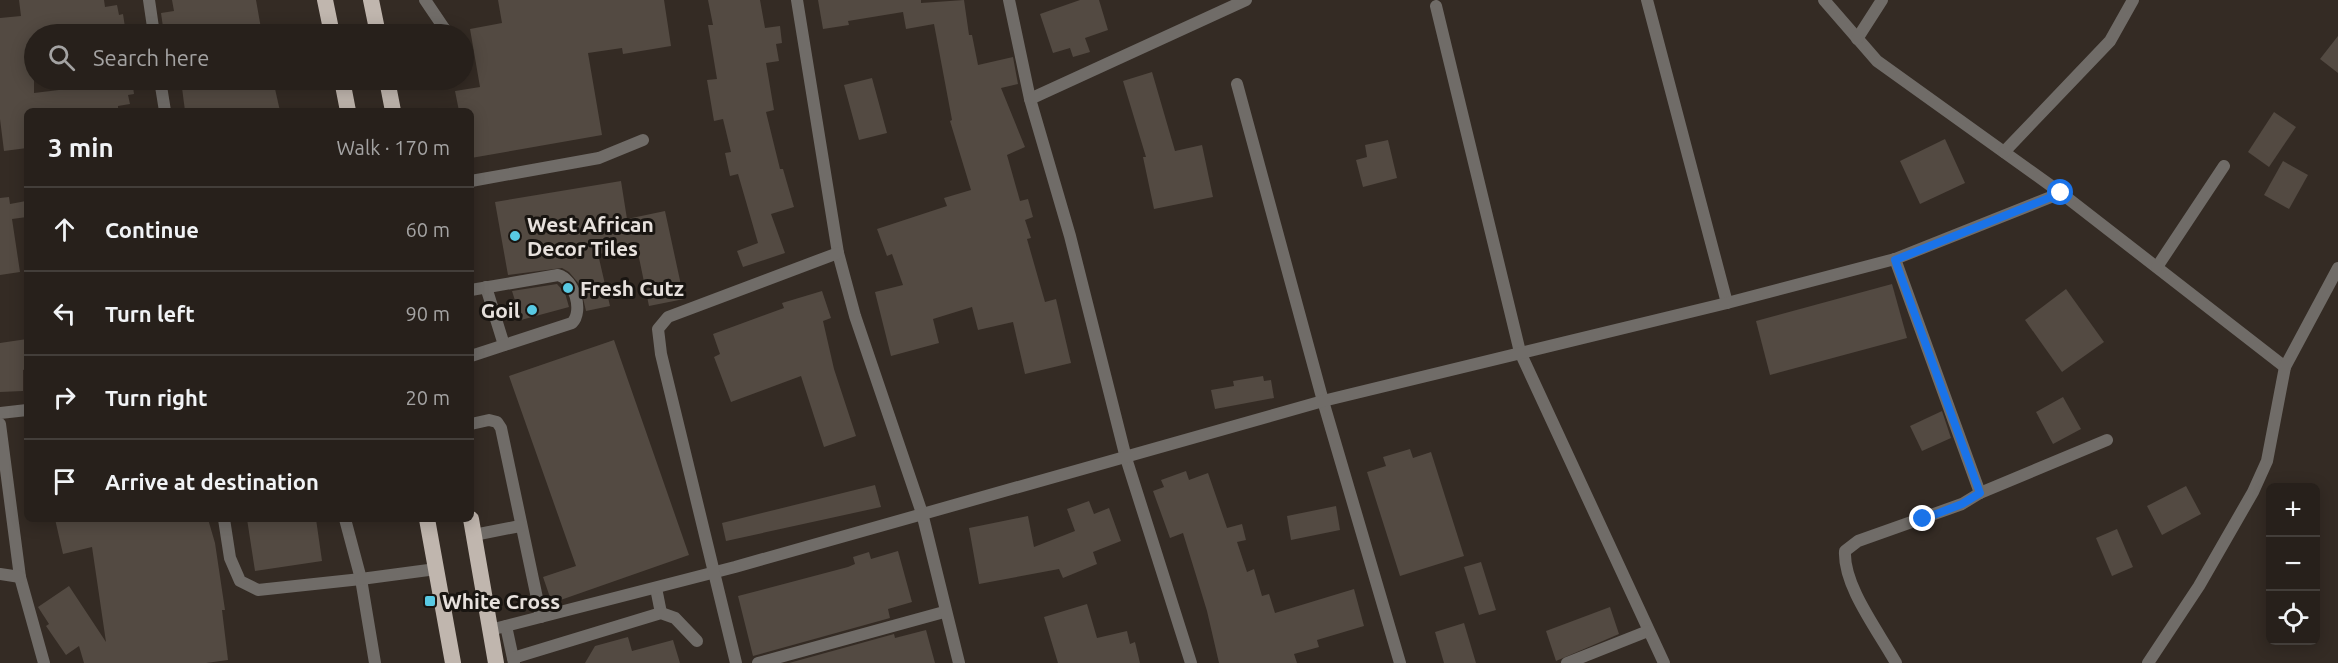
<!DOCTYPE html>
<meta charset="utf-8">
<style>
body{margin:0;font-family:Ubuntu,sans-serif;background:#332d28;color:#f1f3f6}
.controls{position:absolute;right:18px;bottom:18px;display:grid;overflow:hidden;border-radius:9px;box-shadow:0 3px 15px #0003}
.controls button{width:54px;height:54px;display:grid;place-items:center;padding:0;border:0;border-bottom:2px solid #433e3a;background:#27201b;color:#f1f3f6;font:30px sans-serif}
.stop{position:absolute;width:18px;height:18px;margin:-14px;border:4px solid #1a73e8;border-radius:50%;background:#fff}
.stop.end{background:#1a73e8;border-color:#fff;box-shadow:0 2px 6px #0008}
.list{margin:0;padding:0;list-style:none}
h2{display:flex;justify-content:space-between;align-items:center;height:78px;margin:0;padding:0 24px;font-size:26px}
h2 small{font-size:20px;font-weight:400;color:#a4a3a3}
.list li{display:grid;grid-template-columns:39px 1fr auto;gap:18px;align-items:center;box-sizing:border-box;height:84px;padding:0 24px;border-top:2px solid #433e3a}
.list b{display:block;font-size:22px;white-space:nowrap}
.list em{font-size:20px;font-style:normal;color:#a4a3a3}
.icon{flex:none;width:33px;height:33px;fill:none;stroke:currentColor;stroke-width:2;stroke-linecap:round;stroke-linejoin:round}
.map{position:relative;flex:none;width:2338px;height:663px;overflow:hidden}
.search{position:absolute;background:#27201b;box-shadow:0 3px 15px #0003;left:24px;top:24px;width:450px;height:66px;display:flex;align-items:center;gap:15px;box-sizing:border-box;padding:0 21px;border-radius:33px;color:#a4a3a3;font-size:22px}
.panel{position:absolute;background:#27201b;box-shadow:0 3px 15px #0003;left:24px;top:108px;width:450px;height:414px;border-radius:9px}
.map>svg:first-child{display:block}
</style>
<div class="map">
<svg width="2338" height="663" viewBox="0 0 2338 663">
<rect width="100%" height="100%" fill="#342b24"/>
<g fill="#534a42">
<polygon points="19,0 104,0 105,7 117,5 119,15 123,14 126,34 34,34 34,93 75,88 74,80 132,80 134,94 128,95 130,104 118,106 118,111 27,111 27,148 4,151 0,119 0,18 21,16"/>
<polygon points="172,0 256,0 262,34 164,34 161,13 174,11"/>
<polygon points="498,0 664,0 671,46 623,54 622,48 588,53 602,135 471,158 471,111 459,111 455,91 480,87 470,29 502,23"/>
<polygon points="708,0 760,0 765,28 780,26 782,43 776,44 779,61 766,63 774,110 766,112 780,169 783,169 794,207 771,214 785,253 743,267 737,251 758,243 738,174 730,176 725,153 731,152 723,119 714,121 707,80 717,79 708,25 713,25"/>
<polygon points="818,0 921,0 921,3 964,0 969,35 972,35 978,65 1013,57 1018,84 1001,88 1025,147 1007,155 1020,201 1028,199 1033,217 1025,220 1031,238 1027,239 1045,302 1056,299 1071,363 1025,374 1013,322 978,330 972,307 933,319 939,343 891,356 875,292 903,285 892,254 887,256 877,229 947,206 944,198 971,190 950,121 952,120 934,24 906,29 903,12 848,21 849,25 823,29"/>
<polygon points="1080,0 1099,0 1108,30 1085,38 1090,52 1073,57 1070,48 1053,53 1040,14"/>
<polygon points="2338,36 2338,73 2320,59"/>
<polygon points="1152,72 1175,151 1202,145 1213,197 1154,209 1143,157 1146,157 1123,81"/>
<polygon points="872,78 887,133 859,140 844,85"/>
<polygon points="181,80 273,80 280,111 185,111"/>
<polygon points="2274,112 2296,127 2269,167 2248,152"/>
<polygon points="1945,139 1965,183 1920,204 1900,161"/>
<polygon points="1388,140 1397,178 1363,187 1356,160 1367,157 1365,145"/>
<polygon points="2283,161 2308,175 2289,209 2264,195"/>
<polygon points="621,181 627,219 665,211 684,299 649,306 637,248 598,254 610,306 586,311 580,285 569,272 562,268 508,275 495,202"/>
<polygon points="9,197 10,204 26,201 27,217 12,219 20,272 0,275 0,198"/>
<polygon points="557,284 565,293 569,307 521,320 512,291"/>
<polygon points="1892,284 1907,338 1770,375 1756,321"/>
<polygon points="2066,289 2104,342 2062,372 2025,320"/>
<polygon points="822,291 831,318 823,321 834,369 856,436 824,447 801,376 731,402 714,357 720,354 713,334 784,308 782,303"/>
<polygon points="27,339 27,369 23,370 23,391 0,392 0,343"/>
<polygon points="614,340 689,555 552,603 543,577 576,566 509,376"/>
<polygon points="1263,376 1264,381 1271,380 1274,398 1215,409 1211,390 1234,386 1233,381"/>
<polygon points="2063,397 2081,429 2053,444 2036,412"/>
<polygon points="1942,411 1951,438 1922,451 1910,426"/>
<polygon points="1410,449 1413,458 1431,452 1464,556 1400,576 1367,472 1386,466 1383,457"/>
<polygon points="1186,471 1189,480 1208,473 1227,528 1242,524 1246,540 1237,542 1247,572 1254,569 1262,596 1269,594 1275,613 1354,589 1364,626 1317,640 1319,647 1294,654 1297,663 1219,663 1207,611 1183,533 1170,538 1153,491 1164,487 1161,480"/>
<polygon points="875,485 881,507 726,541 722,523"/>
<polygon points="2186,486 2201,514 2162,535 2147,506"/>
<polygon points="1089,501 1094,514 1109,508 1121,541 1093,552 1097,564 1063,578 1059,569 979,584 969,528 1028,516 1034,547 1075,531 1067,509"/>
<polygon points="1336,506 1340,530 1291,540 1287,516"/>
<polygon points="55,519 208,519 215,543 225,610 222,610 228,660 206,663 84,663 79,646 66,655 46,626 49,624 38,607 69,586 106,642 92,547 63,554"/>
<polygon points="247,519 316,519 322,561 255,571"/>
<polygon points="2117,529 2133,567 2112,576 2096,538"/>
<polygon points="898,551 912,602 888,609 890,618 753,656 738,596 848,567 855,564 853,557 869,552 871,559"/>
<polygon points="1481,562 1496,610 1479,615 1464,567"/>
<polygon points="1087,604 1097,638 1127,631 1130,644 1135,642 1140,663 1058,663 1044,617"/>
<polygon points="1610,607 1619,634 1556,661 1546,631"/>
<polygon points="1464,623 1476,663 1444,663 1435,632"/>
<polygon points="926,630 935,663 789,663 894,634 895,638"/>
<polygon points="628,637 632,651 673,640 680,663 585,663 595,646"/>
</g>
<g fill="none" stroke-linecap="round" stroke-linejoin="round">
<g stroke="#706c68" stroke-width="12">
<polyline points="149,0 154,34"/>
<polyline points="425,0 448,34"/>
<polyline points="160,80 165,111"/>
<polyline points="471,181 599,158 643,140"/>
<polyline points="486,287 504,345"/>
<path d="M471,290l87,-15c16,4 26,36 14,48l-101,33"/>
<polyline points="471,424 489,420 497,422 501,428 541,617"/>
<polyline points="224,519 230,558 240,581 258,590 361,579"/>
<polyline points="474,535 520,526"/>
<polyline points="656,588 661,613"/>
<polyline points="506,626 514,663"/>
<polyline points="513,658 661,613 675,618 697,641"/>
<polyline points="758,663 944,612"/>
</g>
<g stroke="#706c68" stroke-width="12">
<polyline points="797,0 838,253 855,316 922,513 959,663"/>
<polyline points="1009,0 1030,99 1070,236 1126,458 1191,663"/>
<polyline points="1647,0 1727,303"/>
<polyline points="1824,0 1877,61 2061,193 2285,367"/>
<polyline points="1436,6 1520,352 1664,663"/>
<polyline points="1857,39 1882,0"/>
<polyline points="1237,84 1323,401 1400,663"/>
<polyline points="1030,99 1246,0"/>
<polyline points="2004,152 2110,41 2133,0"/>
<polyline points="1895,259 1980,493"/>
<polyline points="2157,267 2224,166"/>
<polyline points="0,413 27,410"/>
<polyline points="0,424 20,577 44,663"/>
<polyline points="345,519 361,579 375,663"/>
<polyline points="0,574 20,577"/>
<polyline points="361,579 436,569"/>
<polyline points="490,630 735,567 1323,401 1727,303 1895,259 2061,193"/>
<polyline points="736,663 661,354 658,329 668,317 838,253"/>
<polyline points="1567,663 1648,631"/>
<path d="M1896,663c-17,-31 -53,-77 -51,-112l13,-10 104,-37 18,-11 127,-53"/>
<polyline points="2148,663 2199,586 2253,492 2267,461 2285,367 2338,268"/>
</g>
<g stroke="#c0b6ae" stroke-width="16">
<polyline points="325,0 332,34"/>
<polyline points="371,0 378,34"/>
<polyline points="342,80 348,111"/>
<polyline points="387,80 393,111"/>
<polyline points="427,519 453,663"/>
<polyline points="471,519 496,663"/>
</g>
</g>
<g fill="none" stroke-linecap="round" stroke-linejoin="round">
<polyline stroke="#1a73e8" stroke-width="8" points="1923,519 1962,504 1980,493 1895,260 2061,193"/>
</g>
<g fill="#58c9e3" stroke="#191511" stroke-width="2">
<circle cx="515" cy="236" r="6"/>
<circle cx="568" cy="288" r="6"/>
<circle cx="532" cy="310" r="6"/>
<rect x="424" y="595" width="12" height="12" rx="3"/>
</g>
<g text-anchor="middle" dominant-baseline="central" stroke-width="6" stroke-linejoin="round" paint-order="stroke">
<g font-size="21" font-weight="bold" fill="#e7e1dd" stroke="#191511" text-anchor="start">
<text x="527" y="224">West African<tspan x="527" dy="24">Decor Tiles</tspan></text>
<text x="580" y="288">Fresh Cutz</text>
<text x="520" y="310" text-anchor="end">Goil</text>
<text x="442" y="601">White Cross</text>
</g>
</g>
</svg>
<div class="controls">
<button>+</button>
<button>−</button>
<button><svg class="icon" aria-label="locate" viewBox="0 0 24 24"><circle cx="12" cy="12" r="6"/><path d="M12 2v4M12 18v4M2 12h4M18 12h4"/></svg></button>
</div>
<div class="stop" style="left:2061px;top:193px"></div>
<div class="stop end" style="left:1923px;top:519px"></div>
<div class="search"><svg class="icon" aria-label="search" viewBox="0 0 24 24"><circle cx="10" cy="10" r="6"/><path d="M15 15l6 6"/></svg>Search here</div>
<section class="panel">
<h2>3 min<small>Walk · 170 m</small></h2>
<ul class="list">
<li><svg class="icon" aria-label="ahead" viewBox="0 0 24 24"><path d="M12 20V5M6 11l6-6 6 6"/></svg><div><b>Continue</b></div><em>60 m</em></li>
<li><svg class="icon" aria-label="left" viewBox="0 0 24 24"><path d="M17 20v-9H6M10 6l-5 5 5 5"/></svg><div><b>Turn left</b></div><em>90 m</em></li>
<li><svg class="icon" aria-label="right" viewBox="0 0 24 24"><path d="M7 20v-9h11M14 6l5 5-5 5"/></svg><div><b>Turn right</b></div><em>20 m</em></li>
<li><svg class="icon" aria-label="arrive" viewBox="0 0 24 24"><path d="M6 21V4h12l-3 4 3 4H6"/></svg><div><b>Arrive at destination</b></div></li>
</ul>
</section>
</div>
